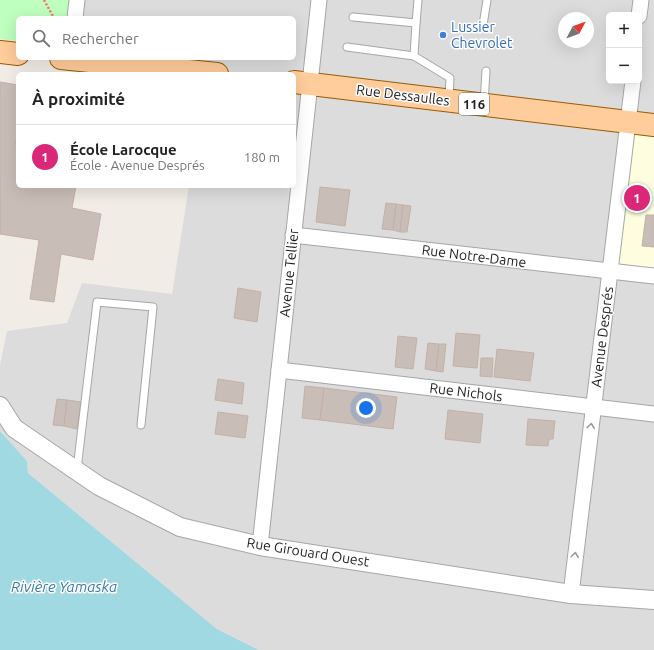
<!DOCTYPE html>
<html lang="fr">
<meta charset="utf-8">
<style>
body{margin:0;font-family:Ubuntu,sans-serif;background:#f6f6f6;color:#222}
.controls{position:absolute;right:12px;top:12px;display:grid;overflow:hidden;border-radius:6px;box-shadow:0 4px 16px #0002}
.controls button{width:36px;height:36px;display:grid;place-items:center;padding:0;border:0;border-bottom:1px solid #e0e0e0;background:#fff;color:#222;font:20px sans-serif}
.compass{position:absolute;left:558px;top:12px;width:36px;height:36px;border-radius:50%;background:#fff;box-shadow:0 4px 16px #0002;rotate:49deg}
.you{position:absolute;left:366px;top:408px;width:14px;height:14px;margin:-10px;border:3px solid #fff;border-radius:50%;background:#1a73e8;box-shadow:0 0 0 6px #1a73e833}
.badge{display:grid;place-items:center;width:26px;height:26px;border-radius:50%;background:#db2777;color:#fff;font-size:13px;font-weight:700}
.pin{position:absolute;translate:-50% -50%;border:2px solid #fff;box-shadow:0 1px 4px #0006}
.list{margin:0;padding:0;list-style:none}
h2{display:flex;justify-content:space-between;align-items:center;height:52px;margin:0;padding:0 16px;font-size:17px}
h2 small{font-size:13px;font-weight:400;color:#767676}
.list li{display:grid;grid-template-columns:26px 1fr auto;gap:12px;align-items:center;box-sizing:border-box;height:64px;padding:0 16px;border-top:1px solid #e0e0e0}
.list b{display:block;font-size:15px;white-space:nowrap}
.list p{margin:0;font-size:13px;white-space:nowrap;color:#767676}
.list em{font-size:13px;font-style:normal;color:#767676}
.icon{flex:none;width:22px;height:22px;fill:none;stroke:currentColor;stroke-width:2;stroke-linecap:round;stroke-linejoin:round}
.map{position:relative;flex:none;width:654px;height:650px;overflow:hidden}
.search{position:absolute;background:#fff;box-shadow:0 4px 16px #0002;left:16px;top:16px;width:280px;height:44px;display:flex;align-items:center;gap:10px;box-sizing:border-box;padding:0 14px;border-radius:6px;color:#767676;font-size:15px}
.panel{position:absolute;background:#fff;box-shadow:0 4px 16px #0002;left:16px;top:72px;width:280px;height:116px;border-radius:6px}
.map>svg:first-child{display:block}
</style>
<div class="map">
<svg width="654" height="650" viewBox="0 0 654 650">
<rect width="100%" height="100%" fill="#f1ece5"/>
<path fill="#dddcdc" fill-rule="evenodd" d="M70,0h584v650h-395l-42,-21 -189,-156 -1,-12 -27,-30v-66l7,-34 60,-8 15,-40 90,11 17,-108h105v-112h-87l-77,-16h164v-40h-226zM609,15h30v66h-30zM564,18h24v24h-24z"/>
<polygon fill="#fffddf" points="629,123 654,125 654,276 610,271"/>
<polygon fill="#befebe" points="0,0 70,0 68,18 18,18 18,41 0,39"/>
<polygon fill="#a1d9e2" points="0,431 27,461 28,473 217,629 259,650 0,650"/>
<g fill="#c9bdb7" stroke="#c4b1a5">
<polygon points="0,82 18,85 18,130 15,146 18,147 18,186 76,186 72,208 101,214 93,260 61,254 54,302 30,299 39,240 0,234"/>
<polygon points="320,187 350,190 345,226 316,222"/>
<polygon points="386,203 396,204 393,230 382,229"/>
<polygon points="396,204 403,205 400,232 393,230"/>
<polygon points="403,205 411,206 407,232 400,232"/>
<polygon points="646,215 654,215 654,247 642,246"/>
<polygon points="238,288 261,292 257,322 234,318"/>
<polygon points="456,333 480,335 477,368 453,366"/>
<polygon points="398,336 417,338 413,369 395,367"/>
<polygon points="428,343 439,344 436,371 425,369"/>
<polygon points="439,344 446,344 443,372 436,371"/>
<polygon points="497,349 534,353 530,381 494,377"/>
<polygon points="481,358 493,358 492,377 480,376"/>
<polygon points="218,379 244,383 242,404 215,400"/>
<polygon points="305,386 324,388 320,420 302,418"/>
<polygon points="324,388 397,397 393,429 320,420"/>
<polygon points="57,399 67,400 64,426 53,425"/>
<polygon points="67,400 81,402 77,429 64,426"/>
<polygon points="448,410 483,414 480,443 445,439"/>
<polygon points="218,412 248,416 245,438 215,434"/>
<polygon points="528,419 555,421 553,439 549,439 548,446 526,445"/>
</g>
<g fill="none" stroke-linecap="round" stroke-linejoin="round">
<defs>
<g id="service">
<polyline points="353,17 416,23 414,56"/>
<polyline points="416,23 418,0"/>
<polyline points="483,25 487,0"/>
<polyline points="347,47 414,56 450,78 449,98"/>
<polyline points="484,103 486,71"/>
<polyline points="77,469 97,302 153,307 141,425"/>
</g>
<g id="minor">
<polyline points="639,16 641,0"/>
<polyline points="75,18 77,0"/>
<polyline points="293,235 654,276"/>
<polyline points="279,370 654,414"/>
<polyline points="260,546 319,0"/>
<polyline points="571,594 633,81"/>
</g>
<polyline id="tertiary" points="0,406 14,428 99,486 180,527 260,546 571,594 654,600"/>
<g id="primary">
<polyline points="0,52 18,54"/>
<polyline points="61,58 217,74"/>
<polyline points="294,82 654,125"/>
</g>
</defs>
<use href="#service" stroke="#a6a6a6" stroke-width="9"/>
<use href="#minor" stroke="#a6a6a6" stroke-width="17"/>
<use href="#tertiary" stroke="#a6a6a6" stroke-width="20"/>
<use href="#primary" stroke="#9a5b00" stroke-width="24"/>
<polyline stroke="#ff6b67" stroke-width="2.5" stroke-dasharray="2 2" stroke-linecap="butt" points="44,0 54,18"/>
<use href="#service" stroke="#fff" stroke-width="7"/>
<use href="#minor" stroke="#fff" stroke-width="15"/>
<use href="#tertiary" stroke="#fff" stroke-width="18"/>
<use href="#primary" stroke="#ffcc9b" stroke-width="22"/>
</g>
<defs><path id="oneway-chevron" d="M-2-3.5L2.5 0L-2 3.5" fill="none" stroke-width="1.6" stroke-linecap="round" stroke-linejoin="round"/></defs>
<g stroke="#9a9a9a">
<use href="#oneway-chevron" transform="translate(591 426) rotate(-83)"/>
<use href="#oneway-chevron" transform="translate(575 555) rotate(-83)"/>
</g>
<circle fill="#3f7fe0" stroke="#fff" stroke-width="1.5" cx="443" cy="35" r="4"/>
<g text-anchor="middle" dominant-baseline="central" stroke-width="3" stroke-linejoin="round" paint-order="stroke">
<rect fill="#fff" stroke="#626262" stroke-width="1" x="459" y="93" width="30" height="22" rx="3"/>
<g font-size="13" font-weight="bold" fill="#1f1f1f">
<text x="474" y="104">116</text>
</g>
<g font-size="14" fill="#366cbe" stroke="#fff" text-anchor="start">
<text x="451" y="27">Lussier<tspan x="451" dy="16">Chevrolet</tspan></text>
</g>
<g font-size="14" fill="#1f1f1f" stroke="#fff">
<text transform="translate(403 95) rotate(7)">Rue Dessaulles</text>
<text transform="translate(474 256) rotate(7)">Rue Notre-Dame</text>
<text transform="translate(289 273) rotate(-84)">Avenue Tellier</text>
<text transform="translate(602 337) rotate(-83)">Avenue Després</text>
<text transform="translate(466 392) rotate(7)">Rue Nichols</text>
<text transform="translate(308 552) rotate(9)">Rue Girouard Ouest</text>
</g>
<g font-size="15" font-style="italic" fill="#3d7aa7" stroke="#fff">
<text x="64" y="586">Rivière Yamaska</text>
</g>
</g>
</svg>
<div class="controls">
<button>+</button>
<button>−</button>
</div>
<svg class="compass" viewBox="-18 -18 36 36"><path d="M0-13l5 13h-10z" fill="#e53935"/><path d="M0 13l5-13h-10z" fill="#767676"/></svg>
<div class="you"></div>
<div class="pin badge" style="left:637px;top:198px">1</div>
<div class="search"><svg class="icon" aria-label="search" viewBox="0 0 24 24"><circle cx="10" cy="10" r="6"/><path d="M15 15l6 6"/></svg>Rechercher</div>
<section class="panel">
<h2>À proximité<small></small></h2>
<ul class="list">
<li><span class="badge">1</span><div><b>École Larocque</b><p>École · Avenue Després</p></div><em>180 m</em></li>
</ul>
</section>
</div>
